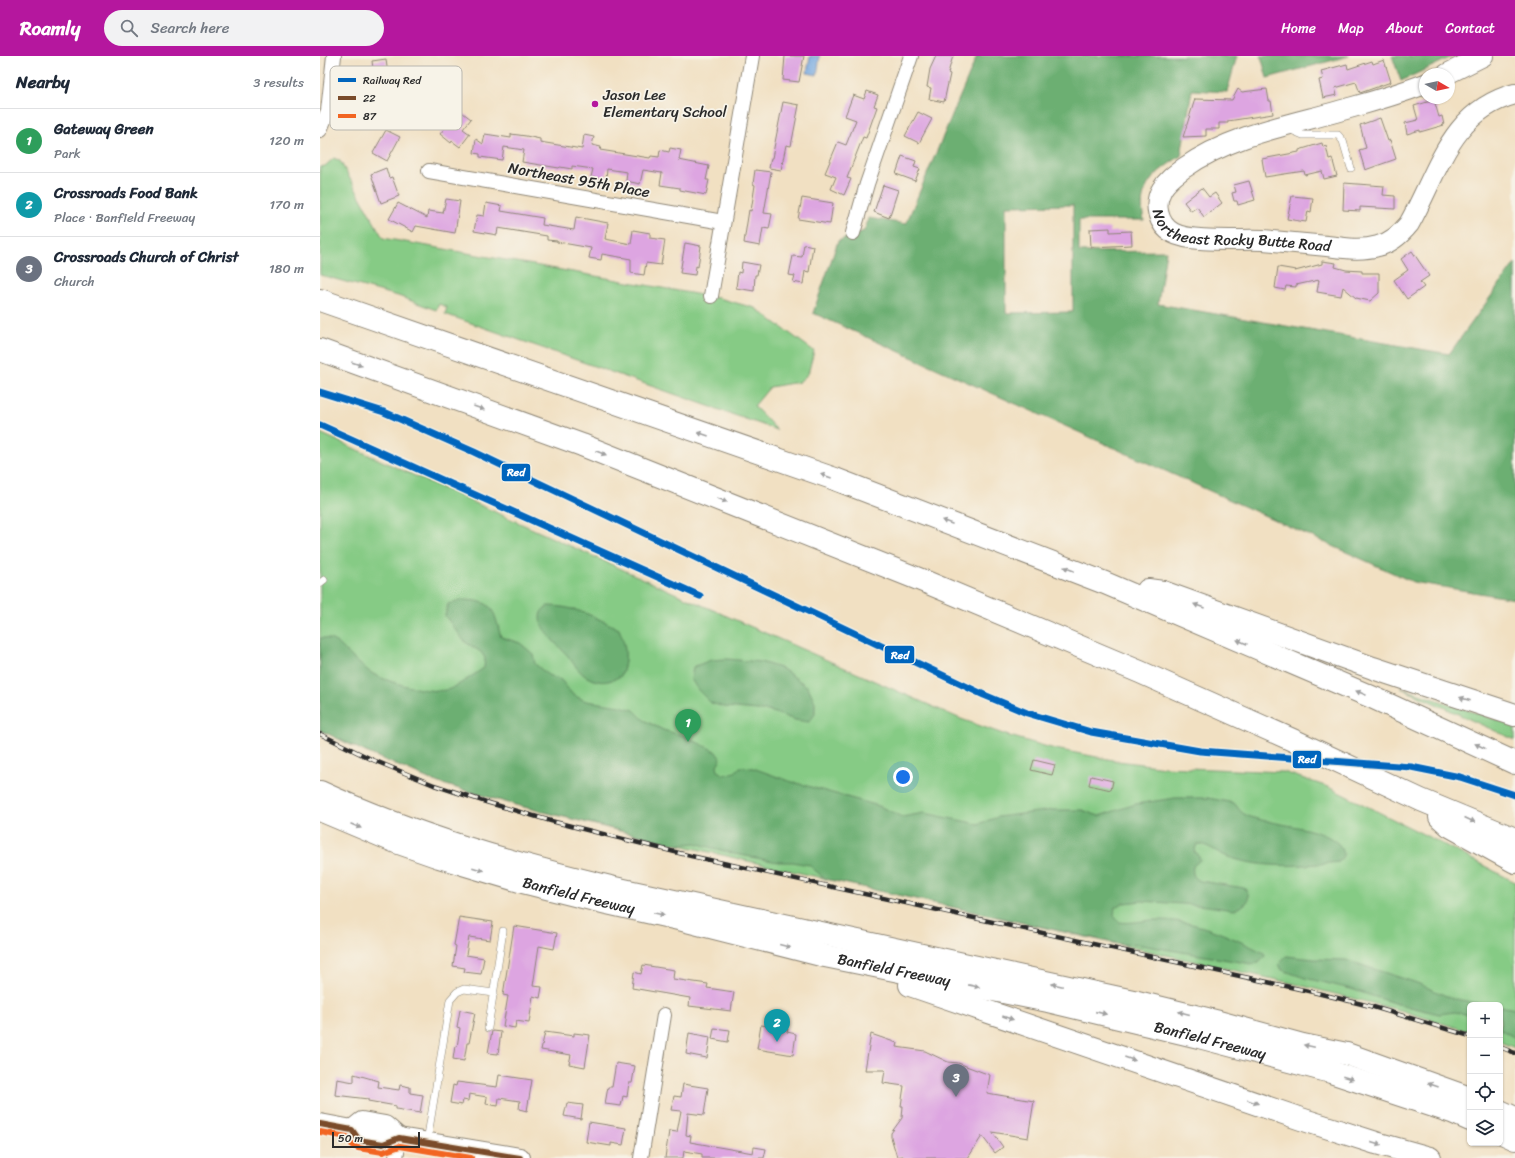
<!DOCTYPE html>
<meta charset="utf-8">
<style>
body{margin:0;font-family:Sriracha,sans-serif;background:#f2f2f3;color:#1f2937}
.controls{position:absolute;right:12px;bottom:12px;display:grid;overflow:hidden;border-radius:6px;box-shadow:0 1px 3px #0004}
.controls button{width:36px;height:36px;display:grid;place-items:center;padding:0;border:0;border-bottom:1px solid #e0e1e3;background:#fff;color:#1f2937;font:20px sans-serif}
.compass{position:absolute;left:1099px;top:12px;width:36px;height:36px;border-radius:50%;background:#fff;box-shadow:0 1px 3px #0004;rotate:99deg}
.scale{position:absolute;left:12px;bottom:10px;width:88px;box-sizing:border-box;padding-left:4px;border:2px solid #2b2b2b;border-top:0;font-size:11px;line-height:14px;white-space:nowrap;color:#2b2b2b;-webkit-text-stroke:3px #f7f3e8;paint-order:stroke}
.you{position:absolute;left:583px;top:721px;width:14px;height:14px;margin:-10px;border:3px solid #fff;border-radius:50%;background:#1a73e8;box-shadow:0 0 0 6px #1a73e833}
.badge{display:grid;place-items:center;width:26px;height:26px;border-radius:50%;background:#b5179e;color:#fff;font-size:13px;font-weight:700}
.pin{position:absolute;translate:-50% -33px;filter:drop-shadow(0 1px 2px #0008)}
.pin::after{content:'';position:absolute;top:21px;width:14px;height:12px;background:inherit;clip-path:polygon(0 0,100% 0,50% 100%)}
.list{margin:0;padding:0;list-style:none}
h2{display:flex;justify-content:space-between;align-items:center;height:52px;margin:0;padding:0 16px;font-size:17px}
h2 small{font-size:13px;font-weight:400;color:#747a83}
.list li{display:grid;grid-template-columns:26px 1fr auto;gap:12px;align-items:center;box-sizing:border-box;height:64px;padding:0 16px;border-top:1px solid #e0e1e3}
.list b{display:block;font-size:15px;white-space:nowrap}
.list p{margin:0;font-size:13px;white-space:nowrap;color:#747a83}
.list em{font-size:13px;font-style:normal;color:#747a83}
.icon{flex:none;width:22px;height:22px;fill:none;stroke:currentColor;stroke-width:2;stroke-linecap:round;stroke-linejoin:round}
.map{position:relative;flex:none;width:1195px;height:1102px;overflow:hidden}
header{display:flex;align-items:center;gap:24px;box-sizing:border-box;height:56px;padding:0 20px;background:#b5179e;color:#fff}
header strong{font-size:19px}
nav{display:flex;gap:22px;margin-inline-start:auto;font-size:14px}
.search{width:280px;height:36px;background:#f2f2f3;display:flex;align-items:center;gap:10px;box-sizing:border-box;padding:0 14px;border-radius:22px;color:#747a83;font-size:15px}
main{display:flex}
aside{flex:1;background:#fff}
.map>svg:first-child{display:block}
</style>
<header>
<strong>Roamly</strong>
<div class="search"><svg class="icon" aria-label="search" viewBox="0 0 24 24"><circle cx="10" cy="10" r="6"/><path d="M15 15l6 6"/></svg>Search here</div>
<nav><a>Home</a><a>Map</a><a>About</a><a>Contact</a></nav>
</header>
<main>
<aside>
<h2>Nearby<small>3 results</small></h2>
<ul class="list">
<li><span class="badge" style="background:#2e9e5b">1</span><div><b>Gateway Green</b><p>Park</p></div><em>120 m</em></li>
<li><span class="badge" style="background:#0f9aa8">2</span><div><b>Crossroads Food Bank</b><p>Place · Banfield Freeway</p></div><em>170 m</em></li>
<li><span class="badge" style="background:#6b7280">3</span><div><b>Crossroads Church of Christ</b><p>Church</p></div><em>180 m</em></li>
</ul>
</aside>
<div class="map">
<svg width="1195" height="1102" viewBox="0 0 1195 1102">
<rect width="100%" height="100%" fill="#f7f3e8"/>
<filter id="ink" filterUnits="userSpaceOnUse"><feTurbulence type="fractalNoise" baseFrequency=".025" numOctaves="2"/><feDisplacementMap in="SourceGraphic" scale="8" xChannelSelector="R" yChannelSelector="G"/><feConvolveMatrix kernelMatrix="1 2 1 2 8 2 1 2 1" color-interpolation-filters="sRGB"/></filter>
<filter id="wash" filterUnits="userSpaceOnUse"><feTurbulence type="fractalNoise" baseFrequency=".012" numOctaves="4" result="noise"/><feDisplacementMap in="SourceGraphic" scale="16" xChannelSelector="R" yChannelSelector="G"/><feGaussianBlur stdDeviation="0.9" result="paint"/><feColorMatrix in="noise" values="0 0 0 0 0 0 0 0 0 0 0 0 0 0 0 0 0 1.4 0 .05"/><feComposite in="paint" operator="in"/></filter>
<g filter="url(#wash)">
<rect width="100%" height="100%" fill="#f1e0c2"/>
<g fill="#86cb85" stroke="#587b58">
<polygon points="14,102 20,105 63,182 398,242 435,252 494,295 488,318 479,326 450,331 434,350 457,374 125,258 127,251 119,248 116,254 78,240 0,219 0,111 5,110"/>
<polygon points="0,377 368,543 641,663 686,679 735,693 798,705 845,711 964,716 1008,731 1119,786 1195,826 1195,992 1180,986 1180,949 1150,949 1150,976 1083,955 975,928 449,810 300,775 196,749 116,726 46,696 0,674"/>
<polygon points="1081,632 1195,670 1195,684"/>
</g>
<g fill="#6caf72" stroke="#4c6d4e" fill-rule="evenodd">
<path d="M657,0h260l-10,36 -35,-2 -11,66c-25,16 -45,30 -37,64h-65v32l87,-1 -8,53 291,50 66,-91v336l-102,-17 -600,-269 25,-72 26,-10 5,-13 37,6zM753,149v107l-67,1v-107z"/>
<polygon points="941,0 1029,0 947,22"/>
<polygon points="1072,0 1134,0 1081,25"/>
<path d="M140,544c34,0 33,8 41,37l19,6 13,11 2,10 13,11 13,5 12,15 13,6 34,5 14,4 10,10 19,10 21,6 31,15 6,8 -4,6 1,6 5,4 12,-3 5,-5 13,1 36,13 90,25 23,11 22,-4 54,11 20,-7 55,-7h29l17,6 37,-12 39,-6h33l26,5c4,4 5,8 10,11 23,13 93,10 100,40l-5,8c-37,4 -75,7 -111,-5 -11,-4 -20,-13 -31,-13l-3,8 4,2 2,6 -7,6c-1,8 0,11 7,15l44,7 4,5v8l-7,6 -8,3 -25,-4 -66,-5 -18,2 -9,4 -1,9 5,6c13,2 24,-2 36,-2 39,-1 75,16 109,33l1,3 -6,7 -7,1 -111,-19 -21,-1 -295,-65 -16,-14 -16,-3h-15l-43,-8 -40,-11 -17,2 -162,-40 -80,-23 -70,-30 -46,-22v-92c16,-1 22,10 33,20 6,5 14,13 22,17 16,8 57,20 75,14 8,-3 26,-16 34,-21l1,-10 -4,-6 -16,-10 -20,-26 3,-12z"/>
<path d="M228,550c28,0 47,11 71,23 7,17 9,30 2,47 -12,6 -19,8 -32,2 -8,-3 -16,-15 -21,-22 -10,-11 -43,-38 -20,-50z"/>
<polygon points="407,603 441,606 463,613 488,631 495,646 495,658 489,666 475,664 449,655 404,651 391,647 378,634 371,623 373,611 391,604"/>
<polygon points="966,900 994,903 1026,904 1097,927 1131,942 1167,949 1150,949 1150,959 1135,956 1119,958 1074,947 1031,933 985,922 962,914 959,908"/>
<polygon points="1180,950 1195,953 1195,982 1180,973"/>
</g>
<polygon fill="#74a7e0" stroke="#506986" points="490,0 500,0 497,19 487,17"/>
<g id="blocks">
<g fill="#dda5e1">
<polygon points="465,0 484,0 479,26 463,24"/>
<polygon points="616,0 633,0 628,17 630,18 624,46 609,43 611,32 607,31 610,13"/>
<polygon points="66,3 70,36 53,38 51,22 54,21 52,5"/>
<polygon points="1064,4 1071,26 1040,37 1036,26 1015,32 1017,39 1003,42 999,24 1003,23 1001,15 1027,8 1028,13 1052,5 1053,8"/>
<polygon points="918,33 922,36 947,33 949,45 951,45 953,58 908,65 908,67 899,67 899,73 886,73 886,80 863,81 875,43 912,44"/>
<polygon points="547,35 558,39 554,50 557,51 546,82 543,81 527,122 531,123 524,139 511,133 516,121 505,117 518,86 526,89 536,64 525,60 533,39 544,43"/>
<polygon points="1114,44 1119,61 1122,60 1124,69 1100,76 1100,74 1087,78 1085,67 1098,64 1094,50"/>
<polygon points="463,46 479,49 471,90 466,89 461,114 449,112 451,102 452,102"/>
<polygon points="139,54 151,63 143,73 150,78 140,91 132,85 131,87 120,78"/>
<polygon points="598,56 612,63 599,87 585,80"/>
<polygon points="1060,62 1068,85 1070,84 1076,103 1045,114 1039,94 1046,92 1040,69"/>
<polygon points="66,74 80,81 67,105 53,97"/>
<polygon points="165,78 191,82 191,78 206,80 220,83 220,86 262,93 264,79 274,81 272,89 281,91 280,94 330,102 331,100 339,101 340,94 349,96 350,92 361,94 359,104 389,110 386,124 389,124 386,139 360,134 360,132 340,129 342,117 323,114 320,128 306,125 307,116 287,113 286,124 271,121 273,113 252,110 252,113 240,111 239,112 202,106 204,94 184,91 182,104 160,101 160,98 154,97 156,83 163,88"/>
<polygon points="1002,87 1003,91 1006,90 1009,103 1012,102 1017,120 1004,123 1002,115 985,119 984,115 945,121 942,103 979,96 979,94"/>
<polygon points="582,100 596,105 594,111 600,113 595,125 576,118"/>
<polygon points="66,112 69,122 72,121 79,140 61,147 51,118"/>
<polygon points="435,114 451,116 444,157 452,158 449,173 443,172 440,190 424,187 426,173 429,154 431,155 435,129 433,128"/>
<polygon points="929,125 935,144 918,149 917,145 914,145 912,137 916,136 914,129"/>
<polygon points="1024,127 1064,130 1063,139 1075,140 1075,153 1040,151 1040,155 1023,154"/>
<polygon points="563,129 578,134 569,162 554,156"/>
<polygon points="882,132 889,141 895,137 902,147 884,161 877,151 871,155 864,146"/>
<polygon points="972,140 993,142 991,156 988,155 986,166 967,163"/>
<polygon points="482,142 513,147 510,168 478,163"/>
<polygon points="126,143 140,145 135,177 96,170 93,176 69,163 78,147 107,162 108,155 123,157"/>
<polygon points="166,147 182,150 181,155 223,162 222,169 254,174 256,161 288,167 285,183 311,188 313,174 330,177 330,182 345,184 341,209 326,207 324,219 311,217 311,203 282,198 281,204 269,202 271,192 237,186 237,185 227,184 227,180 178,172 177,179 154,175 157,159 164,160"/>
<polygon points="790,172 790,176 811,175 812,189 771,191 770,173"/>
<polygon points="365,187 381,190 378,211 376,210 375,219 360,217"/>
<polygon points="484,188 493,190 489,216 485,215 483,228 473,226 475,220 469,219 473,200 482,201"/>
<polygon points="1092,195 1109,220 1100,226 1104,231 1087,243 1074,224 1088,214 1081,203"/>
<polygon points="1002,205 1016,207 1015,211 1026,214 1042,215 1042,217 1059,217 1059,237 1050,245 1036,242 1023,231 1021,240 997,236 999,224 976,229 976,231 966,230 965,234 955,232 958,211 976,214 975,215 1002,208"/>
<polygon points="422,206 439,209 437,219 435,219 434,235 416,232 418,216 421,217"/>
<polygon points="714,704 735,709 732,719 711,714"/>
<polygon points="771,720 793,725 791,734 769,729"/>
<polygon points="139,861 173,866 170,884 149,881 146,899 164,902 161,918 144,916 145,912 133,910 136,890 134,889"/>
<polygon points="194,870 237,877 234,893 219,890 213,930 222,931 220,942 213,940 209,967 196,965 195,972 183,970 188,940 183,939"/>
<polygon points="323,909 354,914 353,923 388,928 387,932 414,936 411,955 369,950 370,942 312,932 314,916 321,918"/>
<polygon points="140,954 155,957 149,987 147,987 144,1005 133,1003 135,990 137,991 140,972 137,971"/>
<polygon points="441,969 468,973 467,976 476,978 473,999 437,993"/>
<polygon points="394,972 410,974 408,986 392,983"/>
<polygon points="172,975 181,976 178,998 168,997"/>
<polygon points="225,976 254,980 254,977 270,979 265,1011 249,1008 251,999 221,994"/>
<polygon points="369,977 390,981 387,1002 366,998"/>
<polygon points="551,978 577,987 576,991 605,995 628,1006 638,1007 670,1019 667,1037 714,1045 708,1082 672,1076 683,1091 675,1097 662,1080 648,1102 583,1102 583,1100 577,1101 571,1081 571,1077 582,1062 583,1050 581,1050 584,1030 563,1027 565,1014 545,1014"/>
<polygon points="296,1007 315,1010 312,1027 309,1027 307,1041 303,1040 301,1050 285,1048 288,1031 292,1031"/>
<polygon points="34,1018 59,1025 58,1031 79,1034 80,1029 90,1031 90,1037 103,1039 100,1057 76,1053 76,1050 48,1045 48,1043 15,1039 17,1023 34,1026"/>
<polygon points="179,1019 212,1024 207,1055 199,1053 200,1045 179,1042 178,1050 166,1048 167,1041 149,1038 148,1045 143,1044 142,1049 130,1047 133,1029 136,1030 137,1026 177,1031"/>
<polygon points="363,1028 388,1032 384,1059 368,1057 366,1079 371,1080 370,1086 433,1097 434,1091 446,1093 444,1102 382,1102 382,1098 364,1095 363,1102 345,1102 349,1075 357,1076 361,1055 351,1054 354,1040 361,1041"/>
<polygon points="247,1047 263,1049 261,1063 244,1060"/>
<polygon points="269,1066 306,1072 303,1089 291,1087 291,1090 266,1086"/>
</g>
</g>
</g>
<g filter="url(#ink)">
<use href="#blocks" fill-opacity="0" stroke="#8e8676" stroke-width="1"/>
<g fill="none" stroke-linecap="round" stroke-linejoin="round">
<defs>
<g id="lane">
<polyline points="969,73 983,79 1018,79 1023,85 1031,112"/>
<polyline points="0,527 4,524"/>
<polyline points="168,972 183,875"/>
<polyline points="107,1086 130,944 137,936 144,933 174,937"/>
</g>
<g id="street">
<polyline points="0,74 8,55 14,0"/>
<polyline points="109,115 403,166"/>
<polyline points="533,177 547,128 591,0"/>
<polyline points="391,240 432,0"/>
<polyline points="76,1102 79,1082"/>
<polyline points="321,1102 344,959"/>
</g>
<g id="secondary">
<polyline points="1127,18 1163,0"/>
<path id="s1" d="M1105,28c-24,9 -47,16 -72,23 -57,17 -120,26 -169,61 -8,6 -17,12 -22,21 -9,15 -4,36 11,44 18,10 68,6 90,7 21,2 42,4 64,6 16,2 34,5 51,0 13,-3 22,-11 31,-22 29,-51 41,-113 106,-130"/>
<polyline points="0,1068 32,1074 39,1084 63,1088 79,1082 200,1102"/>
<polyline points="32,1074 42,1066 65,1070 79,1082"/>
</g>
<g id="highway">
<polyline points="0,244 515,423 785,527 1054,642 1195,707"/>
<polyline points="0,294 262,389 606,526 820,616 977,686 1101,744 1195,783"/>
<polyline points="828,534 843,536 1053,612 1195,659"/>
<path d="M0,736c93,43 191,71 290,95l523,114 86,21 84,23 44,9 123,44"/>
<path id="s2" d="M0,754l76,32 43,15 84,25 84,21 76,17 142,36 223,45 151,36 132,35 121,40 18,8"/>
<polyline points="1120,761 1130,770 1195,806"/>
<polyline points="590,929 981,1063 1056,1087 1110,1102"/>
<polyline points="1180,1055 1195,1062"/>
<polyline points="1180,1076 1195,1083"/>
</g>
</defs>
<use href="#lane" stroke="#8e8676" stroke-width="8"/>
<use href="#street" stroke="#8e8676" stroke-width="16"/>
<use href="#secondary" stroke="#8e8676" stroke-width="22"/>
<use href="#highway" stroke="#8e8676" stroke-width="24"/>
<use href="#lane" stroke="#fff" stroke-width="7"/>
<use href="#street" stroke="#fff" stroke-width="14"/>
<use href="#secondary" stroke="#fff" stroke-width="20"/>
<use href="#highway" stroke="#fff" stroke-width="22"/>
<defs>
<g id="rail">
<polyline points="0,678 53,704 114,729 166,746 231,765 371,800 993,936 1050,950 1150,980"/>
<polyline points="1180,991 1195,997"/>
</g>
</defs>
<use href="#rail" stroke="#2b2b2b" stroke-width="4.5"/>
<use href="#rail" stroke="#f7f3e8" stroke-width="3" stroke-dasharray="9" stroke-linecap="butt"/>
<defs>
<polyline id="bus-1" points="0,1068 32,1074 39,1084 63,1088 79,1082 200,1102"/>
<polyline id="bus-2" points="0,1076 27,1081 33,1090 38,1092 63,1096 80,1090 151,1102"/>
</defs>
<use href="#bus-1" stroke="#f7f3e8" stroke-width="9"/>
<use href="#bus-2" stroke="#f7f3e8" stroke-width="9"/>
<use href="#bus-1" stroke="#7a4b2a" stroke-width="6"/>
<use href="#bus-2" stroke="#f26522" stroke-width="6"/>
<defs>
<g id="rail-1">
<polyline points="0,336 64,356 154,396 664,639 707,657 771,676 880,695 1091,711 1140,721 1195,739"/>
<polyline points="0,369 380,540"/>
</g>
</defs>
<use href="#rail-1" stroke="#f7f3e8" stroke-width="10"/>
<use href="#rail-1" stroke="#0065bd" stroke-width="7"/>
</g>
<defs><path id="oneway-solid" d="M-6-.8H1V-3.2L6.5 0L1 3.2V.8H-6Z"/></defs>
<g fill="#a0a0a0">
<use href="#oneway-solid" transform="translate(37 308) rotate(20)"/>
<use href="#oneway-solid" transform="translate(159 352) rotate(20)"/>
<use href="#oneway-solid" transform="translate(383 378) rotate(-161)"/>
<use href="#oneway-solid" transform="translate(281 397) rotate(21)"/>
<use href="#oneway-solid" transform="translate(506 420) rotate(-161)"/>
<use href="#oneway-solid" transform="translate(402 444) rotate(21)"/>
<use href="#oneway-solid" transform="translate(627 466) rotate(-159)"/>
<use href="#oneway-solid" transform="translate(749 513) rotate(-159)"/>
<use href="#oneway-solid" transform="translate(879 550) rotate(-160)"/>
<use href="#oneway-solid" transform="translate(922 586) rotate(-157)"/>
<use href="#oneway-solid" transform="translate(1041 637) rotate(-157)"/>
<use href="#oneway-solid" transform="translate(1145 643) rotate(-162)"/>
<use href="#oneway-solid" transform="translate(1160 690) rotate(-155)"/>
<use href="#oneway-solid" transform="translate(1150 764) rotate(24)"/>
<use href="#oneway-solid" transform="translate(36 770) rotate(23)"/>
<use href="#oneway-solid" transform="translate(158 813) rotate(17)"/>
<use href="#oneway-solid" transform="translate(339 858) rotate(12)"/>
<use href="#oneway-solid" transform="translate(465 890) rotate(14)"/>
<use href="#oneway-solid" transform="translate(737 929) rotate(-168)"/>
<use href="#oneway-solid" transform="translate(654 930) rotate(11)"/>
<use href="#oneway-solid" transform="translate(781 957) rotate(13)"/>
<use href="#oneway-solid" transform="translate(864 957) rotate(-166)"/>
<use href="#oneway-solid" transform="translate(688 962) rotate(19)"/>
<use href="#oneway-solid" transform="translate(989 990) rotate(-168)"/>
<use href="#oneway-solid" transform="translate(810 1003) rotate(19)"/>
<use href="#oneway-solid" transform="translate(1028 1022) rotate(18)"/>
<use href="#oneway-solid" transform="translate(1113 1029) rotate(-161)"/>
<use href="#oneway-solid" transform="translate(933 1046) rotate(19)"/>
<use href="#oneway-solid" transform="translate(1056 1087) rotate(17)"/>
</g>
</g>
<circle fill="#b5179e" stroke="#f7f3e8" stroke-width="1.5" cx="275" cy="48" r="4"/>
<g text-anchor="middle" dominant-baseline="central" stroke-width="3.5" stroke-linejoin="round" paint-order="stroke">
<g font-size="15" fill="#2b2b2b" stroke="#f7f3e8" text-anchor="start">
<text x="283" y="39">Jason Lee<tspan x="283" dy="17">Elementary School</tspan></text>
</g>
<g font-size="15" fill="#2b2b2b" stroke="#f7f3e8">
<text transform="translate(259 124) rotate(10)">Northeast 95th Place</text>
<text stroke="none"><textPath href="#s1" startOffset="402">Northeast Rocky Butte Road</textPath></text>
<text stroke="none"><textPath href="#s2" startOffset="273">Banfield Freeway</textPath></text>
<text stroke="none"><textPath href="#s2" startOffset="597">Banfield Freeway</textPath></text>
<text stroke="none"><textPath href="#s2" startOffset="921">Banfield Freeway</textPath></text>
</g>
</g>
<rect x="10" y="10" width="132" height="64" rx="6" fill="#f7f3e8" stroke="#bab7af" stroke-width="1"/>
<rect x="18" y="22" width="18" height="4" fill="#0065bd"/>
<rect x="18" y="40" width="18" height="4" fill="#7a4b2a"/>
<rect x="18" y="58" width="18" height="4" fill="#f26522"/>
<g font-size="11" fill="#2b2b2b">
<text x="43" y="28">Railway Red</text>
<text x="43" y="46">22</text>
<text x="43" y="64">87</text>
</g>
<g stroke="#f7f3e8" stroke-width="1.5">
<rect x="181" y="407" width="30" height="19" rx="4" fill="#0065bd"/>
<rect x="564" y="589" width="31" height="19" rx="4" fill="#0065bd"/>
<rect x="972" y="694" width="30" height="19" rx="4" fill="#0065bd"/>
</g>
<g font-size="11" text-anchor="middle" font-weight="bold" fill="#fff">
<text x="196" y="420">Red</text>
<text x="580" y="603">Red</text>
<text x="987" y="707">Red</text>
</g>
</svg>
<div class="controls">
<button>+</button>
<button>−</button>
<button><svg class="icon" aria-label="locate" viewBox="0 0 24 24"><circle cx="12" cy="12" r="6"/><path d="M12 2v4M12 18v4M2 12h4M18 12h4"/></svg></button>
<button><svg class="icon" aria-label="layers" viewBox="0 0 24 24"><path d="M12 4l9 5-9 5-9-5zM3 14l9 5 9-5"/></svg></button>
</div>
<svg class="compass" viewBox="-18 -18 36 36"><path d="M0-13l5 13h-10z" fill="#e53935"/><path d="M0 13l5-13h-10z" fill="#747a83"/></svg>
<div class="scale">50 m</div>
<div class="you"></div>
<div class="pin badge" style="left:368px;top:686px;background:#2e9e5b">1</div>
<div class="pin badge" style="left:457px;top:986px;background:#0f9aa8">2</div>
<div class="pin badge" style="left:636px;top:1041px;background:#6b7280">3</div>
</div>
</main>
